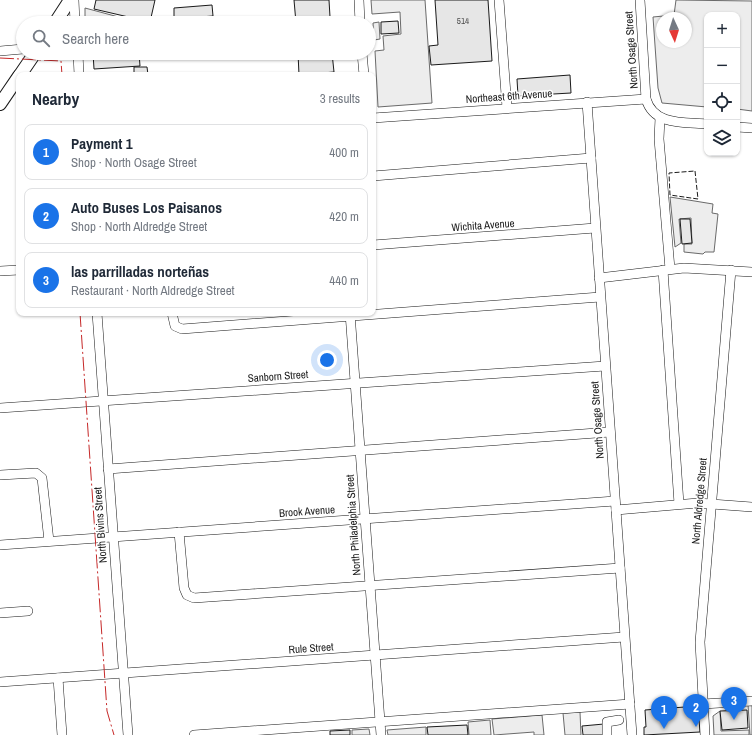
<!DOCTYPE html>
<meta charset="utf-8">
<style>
body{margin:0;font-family:"Archivo Narrow",sans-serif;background:#f2f2f3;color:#1f2937}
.controls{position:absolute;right:12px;top:12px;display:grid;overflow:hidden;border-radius:8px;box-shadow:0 1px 3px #0004}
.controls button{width:36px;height:36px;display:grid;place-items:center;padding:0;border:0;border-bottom:1px solid #e0e1e3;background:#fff;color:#1f2937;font:20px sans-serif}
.compass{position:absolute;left:656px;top:12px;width:36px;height:36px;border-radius:50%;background:#fff;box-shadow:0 1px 3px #0004;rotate:176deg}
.you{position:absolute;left:327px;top:360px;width:14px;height:14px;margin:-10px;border:3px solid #fff;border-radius:50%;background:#1a73e8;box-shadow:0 0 0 6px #1a73e833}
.badge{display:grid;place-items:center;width:26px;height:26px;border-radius:50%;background:#1a73e8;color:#fff;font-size:13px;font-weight:700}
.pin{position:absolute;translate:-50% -33px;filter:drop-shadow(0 1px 2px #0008)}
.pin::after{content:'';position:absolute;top:21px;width:14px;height:12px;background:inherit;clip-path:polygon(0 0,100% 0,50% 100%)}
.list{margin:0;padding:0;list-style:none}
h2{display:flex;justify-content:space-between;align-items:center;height:52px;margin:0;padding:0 16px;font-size:17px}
h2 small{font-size:13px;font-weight:400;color:#747a83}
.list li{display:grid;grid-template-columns:26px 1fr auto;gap:12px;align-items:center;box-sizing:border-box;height:56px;margin:0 8px 8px;padding:0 8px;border:1px solid #e0e1e3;border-radius:8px}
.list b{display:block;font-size:15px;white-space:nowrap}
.list p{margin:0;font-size:13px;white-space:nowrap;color:#747a83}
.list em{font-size:13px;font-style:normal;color:#747a83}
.icon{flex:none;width:22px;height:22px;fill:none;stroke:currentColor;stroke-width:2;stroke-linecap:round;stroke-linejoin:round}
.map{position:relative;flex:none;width:752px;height:735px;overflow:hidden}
.search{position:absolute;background:#fff;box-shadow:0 1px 3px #0004;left:16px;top:16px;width:360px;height:44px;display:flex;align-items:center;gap:10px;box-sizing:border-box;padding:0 14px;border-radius:22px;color:#747a83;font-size:15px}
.panel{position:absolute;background:#fff;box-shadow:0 1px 3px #0004;left:16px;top:72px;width:360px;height:244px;border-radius:8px}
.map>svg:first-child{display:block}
</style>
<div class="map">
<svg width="752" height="735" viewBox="0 0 752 735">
<rect width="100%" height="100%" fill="#fff"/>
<g fill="#ededed" stroke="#6a6a6a" fill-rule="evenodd">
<polygon points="371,0 425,0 432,103 378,107 375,51 384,50 383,36 401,34 400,12 372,14"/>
<path d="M676,0l76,1v110l-15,-2v-94h-30v92l-45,-4 -4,-15 -5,-71 21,-2zM662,18h24v24h-24z"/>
<polygon points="85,8 141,23 85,23"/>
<polygon points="379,22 380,39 374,40 373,23"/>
<polygon points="670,197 713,204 712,213 718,214 714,252 705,252 703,254 684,252 684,244 692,244 691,218 679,219 681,243 675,247"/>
<polygon points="748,705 752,706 752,735 750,735"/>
<polygon points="720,711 721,731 749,730 749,735 714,735 713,716"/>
<polygon points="580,712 581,735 565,735 563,713"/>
<polygon points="542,715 544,735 534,735 534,732 494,735 492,719"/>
<polygon points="490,720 491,735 469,735 468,722"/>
<polygon points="426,727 426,735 388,735 387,730"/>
<polygon points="369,729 370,735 352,735 352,730"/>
</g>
<g fill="#e6e6e6" stroke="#1a1a1a">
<polygon points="96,0 155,0 150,22 94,9"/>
<polygon points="294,0 329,0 330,17 337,17 338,23 296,23"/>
<polygon points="435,0 488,0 492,61 431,65 429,46 438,45"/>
<polygon points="212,5 213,16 174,19 174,8"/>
<polygon points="398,21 399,33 381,34 381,22"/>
<polygon points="93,53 139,53 140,66 94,69"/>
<polygon points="298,53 332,53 334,72 299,75"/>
<polygon points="134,67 147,67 148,75 118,75 134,74"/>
<polygon points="570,75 571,93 518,96 517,79"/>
<polygon points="680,219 690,219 692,243 682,244"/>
<polygon points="698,706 700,732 644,735 644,727 646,727 645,710"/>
<polygon points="747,710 748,728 722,730 720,711"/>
<polygon points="604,724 605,735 583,735 582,726"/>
<polygon points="467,725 468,735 428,735 427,727"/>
<polygon points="350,730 350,735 330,735 330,731"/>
</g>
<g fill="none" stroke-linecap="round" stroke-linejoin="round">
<defs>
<g id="minor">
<polyline points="74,0 75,23"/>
<polyline points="359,0 360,23"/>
<polyline points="499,0 507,108"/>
<path d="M640,0l6,99c8,27 38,23 61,25"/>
<polyline points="0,51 23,49"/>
<polyline points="78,53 79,75"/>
<polyline points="362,53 364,75"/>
<polyline points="587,102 632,735"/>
<polyline points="373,118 646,99"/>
<polyline points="660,118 659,139 670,269"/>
<polyline points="737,127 752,128"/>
<polyline points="373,176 591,158"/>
<polyline points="373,245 595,228"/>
<polyline points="663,270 679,504"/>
<polyline points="0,271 19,270"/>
<polyline points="599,278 684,268 752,272"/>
<polyline points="97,313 128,735"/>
<polyline points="172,313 175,326 182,329 600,297"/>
<polyline points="350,313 381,735"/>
<polyline points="0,408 605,366"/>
<polyline points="108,469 610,432"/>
<polyline points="0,475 36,473 42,478 49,541"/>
<polyline points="616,510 698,503 752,507"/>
<polyline points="179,532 184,588 187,595 194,598 620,568"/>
<polyline points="0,545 615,501"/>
<polyline points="0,613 28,611"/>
<polyline points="58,678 62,735"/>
<polyline points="0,682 624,637"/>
<polyline points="703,704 752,701"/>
<polyline points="194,735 630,704"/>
<polyline points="607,735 607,722 619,720"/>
<polyline points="705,735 700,642 731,270"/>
</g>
<g id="major">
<polyline points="55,23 70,0"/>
<polyline points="20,75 35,53"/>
<polyline points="0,104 19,76"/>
</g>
</defs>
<use href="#minor" stroke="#1a1a1a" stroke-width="10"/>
<use href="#major" stroke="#1a1a1a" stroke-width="14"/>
<use href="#minor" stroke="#fff" stroke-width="9"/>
<use href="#major" stroke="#fff" stroke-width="12"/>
<polygon stroke="#1a1a1a" stroke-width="1" stroke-dasharray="5 2" stroke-linecap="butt" points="695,171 698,199 670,195 669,173"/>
<g stroke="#c62828" stroke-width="1" stroke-dasharray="14 3 2 3" stroke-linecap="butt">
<polyline points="0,58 61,61 62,75"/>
<polyline points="80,313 107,711 114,735"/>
</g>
</g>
<g text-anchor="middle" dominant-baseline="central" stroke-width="3" stroke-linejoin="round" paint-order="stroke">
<g font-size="9" fill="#4d4d4d">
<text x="463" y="21">514</text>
</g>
<g font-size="11" fill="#1a1a1a" stroke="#fff">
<text transform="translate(631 50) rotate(-94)">North Osage Street</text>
<text transform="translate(509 96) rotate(-4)">Northeast 6th Avenue</text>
<text transform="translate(483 225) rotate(-4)">Wichita Avenue</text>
<text transform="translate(278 376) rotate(-4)">Sanborn Street</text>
<text transform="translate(597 420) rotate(-94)">North Osage Street</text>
<text transform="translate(699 501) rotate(-85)">North Aldredge Street</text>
<text transform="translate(307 511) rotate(-4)">Brook Avenue</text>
<text transform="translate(100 525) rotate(-94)">North Bivins Street</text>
<text transform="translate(353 525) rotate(-94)">North Philadelphia Street</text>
<text transform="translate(311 648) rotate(-4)">Rule Street</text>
</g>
</g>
</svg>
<div class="controls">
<button>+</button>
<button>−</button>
<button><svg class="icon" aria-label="locate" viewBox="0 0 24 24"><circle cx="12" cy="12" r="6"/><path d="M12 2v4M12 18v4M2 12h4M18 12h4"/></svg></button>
<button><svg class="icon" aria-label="layers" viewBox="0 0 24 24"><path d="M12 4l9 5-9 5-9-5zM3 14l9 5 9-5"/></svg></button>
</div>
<svg class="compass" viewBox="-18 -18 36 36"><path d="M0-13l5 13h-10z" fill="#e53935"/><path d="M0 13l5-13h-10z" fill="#747a83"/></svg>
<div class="you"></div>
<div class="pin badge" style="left:664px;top:729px">1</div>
<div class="pin badge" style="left:696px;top:727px">2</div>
<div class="pin badge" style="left:734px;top:720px">3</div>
<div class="search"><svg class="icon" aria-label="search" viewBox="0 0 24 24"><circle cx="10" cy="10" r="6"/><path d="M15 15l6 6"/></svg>Search here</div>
<section class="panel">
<h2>Nearby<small>3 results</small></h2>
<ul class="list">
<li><span class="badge">1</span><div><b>Payment 1</b><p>Shop · North Osage Street</p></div><em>400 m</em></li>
<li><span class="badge">2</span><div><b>Auto Buses Los Paisanos</b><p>Shop · North Aldredge Street</p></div><em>420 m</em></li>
<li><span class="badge">3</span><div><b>las parrilladas norteñas</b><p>Restaurant · North Aldredge Street</p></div><em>440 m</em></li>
</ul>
</section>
</div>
